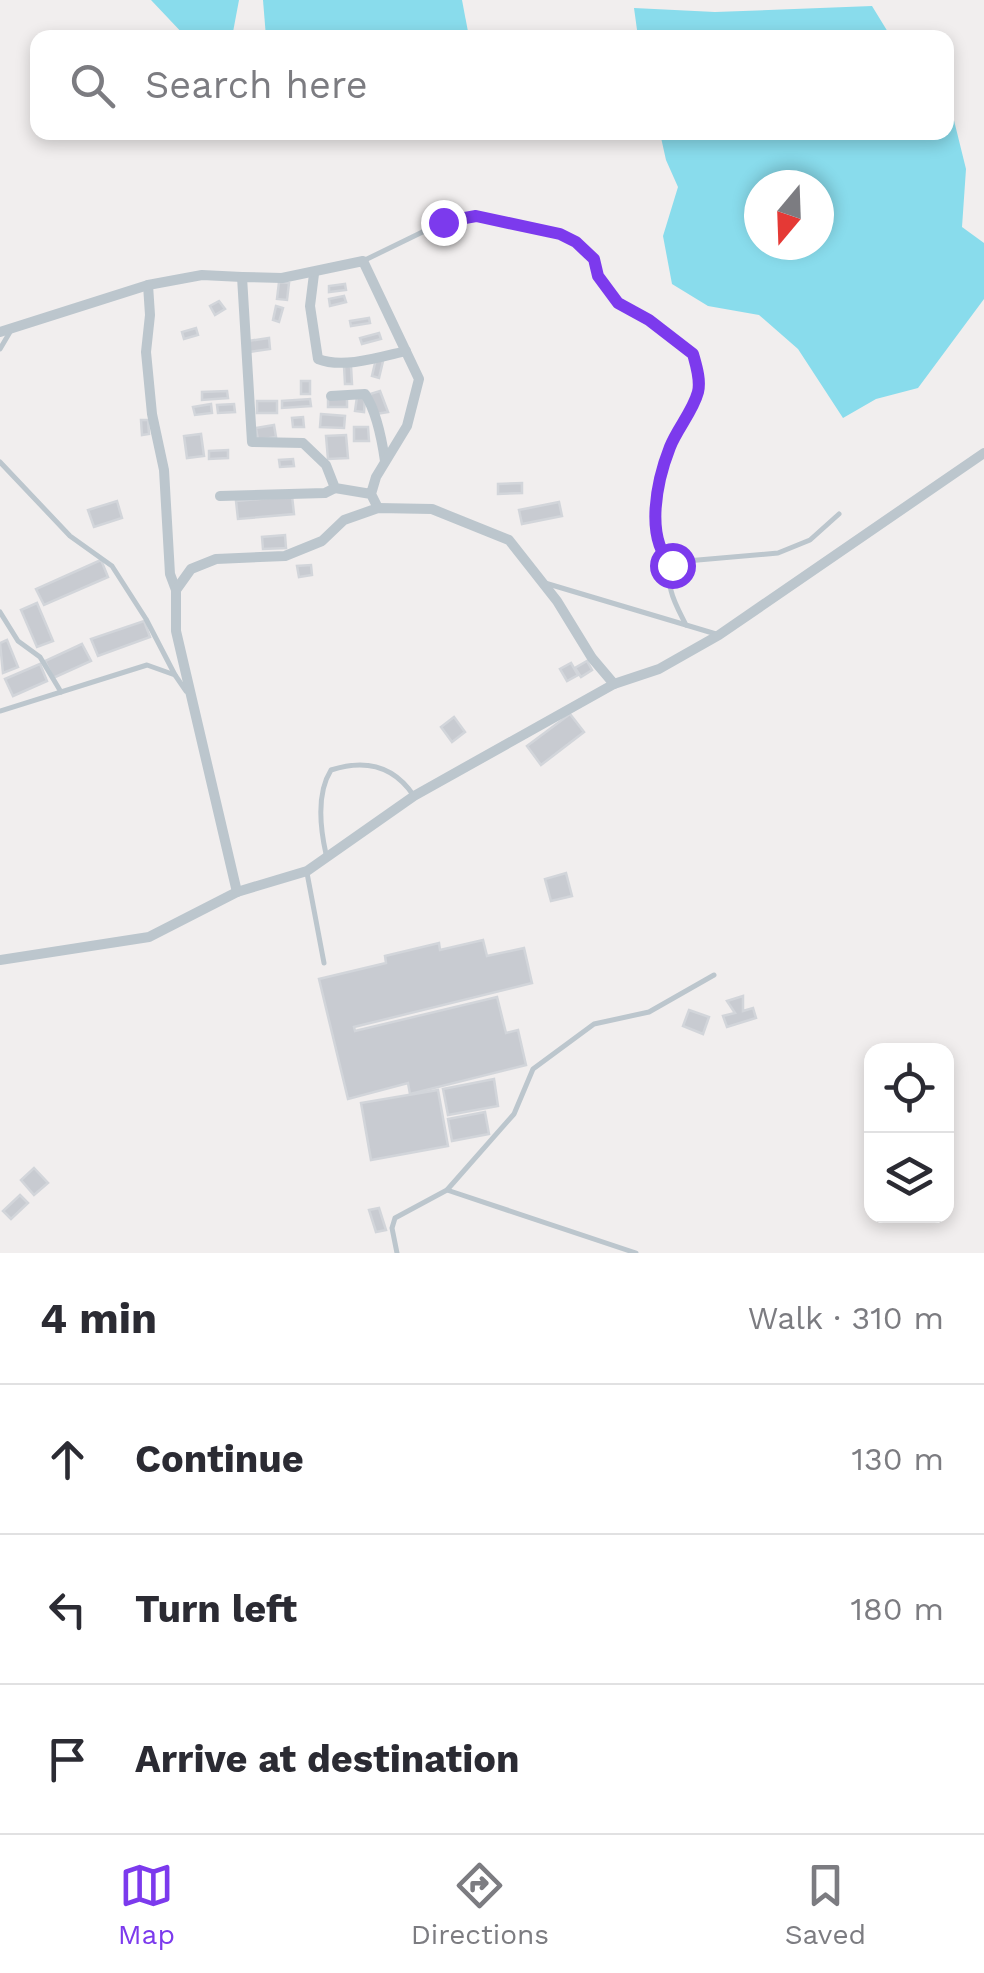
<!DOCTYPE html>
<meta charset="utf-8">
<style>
body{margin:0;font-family:"Work Sans",sans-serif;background:#f2f2f3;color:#2b2b33}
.controls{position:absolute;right:30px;bottom:30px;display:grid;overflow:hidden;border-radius:20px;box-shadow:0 5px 15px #0003}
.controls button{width:90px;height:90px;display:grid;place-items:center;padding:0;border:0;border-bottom:2px solid #e1e1e2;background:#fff;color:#2b2b33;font:50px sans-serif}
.compass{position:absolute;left:744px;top:170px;width:90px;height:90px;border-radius:50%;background:#fff;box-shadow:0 5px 15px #0003;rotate:199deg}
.stop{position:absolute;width:30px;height:30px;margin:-22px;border:8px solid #7c3aed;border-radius:50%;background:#fff}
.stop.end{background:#7c3aed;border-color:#fff;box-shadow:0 2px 10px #0008}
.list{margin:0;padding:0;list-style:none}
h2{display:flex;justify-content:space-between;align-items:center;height:130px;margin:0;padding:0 40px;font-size:42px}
h2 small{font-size:32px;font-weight:400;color:#7c7c81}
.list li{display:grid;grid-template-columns:65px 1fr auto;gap:30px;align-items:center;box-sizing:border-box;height:150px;padding:0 40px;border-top:2px solid #e1e1e2}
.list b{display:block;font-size:38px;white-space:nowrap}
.list em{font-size:32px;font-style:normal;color:#7c7c81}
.icon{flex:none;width:55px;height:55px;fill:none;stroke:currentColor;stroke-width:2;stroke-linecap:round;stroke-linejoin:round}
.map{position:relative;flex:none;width:984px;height:1253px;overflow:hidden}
.search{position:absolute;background:#fff;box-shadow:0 5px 15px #0003;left:30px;right:30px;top:30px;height:110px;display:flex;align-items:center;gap:25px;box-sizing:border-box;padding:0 35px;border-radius:20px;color:#7c7c81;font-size:38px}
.sheet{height:580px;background:#fff}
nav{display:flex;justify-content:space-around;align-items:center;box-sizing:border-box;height:140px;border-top:2px solid #e1e1e2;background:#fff;font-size:28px;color:#7c7c81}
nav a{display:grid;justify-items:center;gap:5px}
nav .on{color:#7c3aed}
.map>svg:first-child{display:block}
</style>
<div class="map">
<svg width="984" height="1253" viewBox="0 0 984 1253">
<rect width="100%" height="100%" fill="#f1eeee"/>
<g fill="#89dcec" fill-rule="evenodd">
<polygon points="151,0 239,0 233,32 235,37 186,37"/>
<polygon points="263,0 462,0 469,37 266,37"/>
<polygon points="872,6 891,37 638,37 634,8 715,12"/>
<path d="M947,92l19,77 -4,58 22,16v56l-66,89 -42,11 -33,19 -45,-69 -39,-34 -51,-9 -36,-22 -9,-48 15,-49 -12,-27 -6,-27 286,-1zM819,185v60h-60v-60z"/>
</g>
<g fill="#c8cbd1" stroke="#d2d5da" stroke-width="2.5">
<polygon points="279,282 289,283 287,300 277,299"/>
<polygon points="345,284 346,290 329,292 329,286"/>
<polygon points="344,296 346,302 330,306 329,299"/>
<polygon points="219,301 225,309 215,315 210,306"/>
<polygon points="276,306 283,308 279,322 273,320"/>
<polygon points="369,318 370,323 351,326 350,321"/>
<polygon points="196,328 198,335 184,339 182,332"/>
<polygon points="379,333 381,339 362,344 360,338"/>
<polygon points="269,338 270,349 249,352 248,341"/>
<polygon points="376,359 383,361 379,378 372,376"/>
<polygon points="344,366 351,366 352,384 345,384"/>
<rect x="301" y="381" width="9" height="13"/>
<polygon points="227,391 228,398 202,400 202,392"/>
<polygon points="380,391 388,412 376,414 370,394"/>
<polygon points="357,397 365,398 364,412 355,411"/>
<rect x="328" y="398" width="19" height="9"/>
<polygon points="310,399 311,406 282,408 282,401"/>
<rect x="257" y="401" width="20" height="12"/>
<polygon points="211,404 212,413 195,415 193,407"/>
<polygon points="234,404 235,412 218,413 217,405"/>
<polygon points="321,414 345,416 344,428 320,427"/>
<polygon points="303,417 304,427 293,427 292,418"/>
<polygon points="141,420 148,420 149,434 142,435"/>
<polygon points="274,425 276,437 258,440 256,428"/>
<polygon points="354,427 368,427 369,441 354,441"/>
<polygon points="201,434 204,456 187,458 184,436"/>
<polygon points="346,435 348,458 328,459 326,436"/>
<polygon points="228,450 228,458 209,459 209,451"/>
<polygon points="293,459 294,466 280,467 279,460"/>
<polygon points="522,483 522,493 498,494 498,484"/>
<polygon points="292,496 294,514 238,519 236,501"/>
<polygon points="117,501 122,518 94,527 88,510"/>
<polygon points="559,502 562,516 522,524 519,510"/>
<polygon points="285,535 286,548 263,549 262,537"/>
<polygon points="101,560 108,577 44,605 36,589"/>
<polygon points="311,565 312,575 299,577 297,566"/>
<polygon points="37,603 53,641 37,647 21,610"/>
<polygon points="144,621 150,637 98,656 91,639"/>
<polygon points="7,640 18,667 3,673 0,643"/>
<polygon points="82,644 91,661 53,678 45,661"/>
<polygon points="587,661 592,670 581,677 575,668"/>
<polygon points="571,663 578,675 567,681 560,669"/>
<polygon points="40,664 47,681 13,696 5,679"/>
<polygon points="570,714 584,732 541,765 527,746"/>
<polygon points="454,717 465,732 452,742 441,727"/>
<polygon points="566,873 572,896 551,901 545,879"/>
<polygon points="483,940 487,956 524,948 532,983 354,1027 355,1031 497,997 506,1033 518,1030 526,1065 410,1094 408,1083 348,1099 319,979 386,963 385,956 439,943 440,950"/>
<polygon points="743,996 743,1011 753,1008 756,1018 727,1027 723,1016 735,1013 727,1001"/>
<polygon points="689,1010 709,1017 703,1034 683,1026"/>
<polygon points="494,1079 498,1106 448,1115 443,1089"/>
<polygon points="438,1090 448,1146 371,1160 361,1103"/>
<polygon points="485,1112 489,1134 452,1141 448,1119"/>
<polygon points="34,1168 48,1183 34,1195 21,1180"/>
<polygon points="20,1195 28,1203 11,1219 3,1211"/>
<polygon points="379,1208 386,1230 376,1232 369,1210"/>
</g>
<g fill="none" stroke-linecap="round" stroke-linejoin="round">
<g stroke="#bcc6cd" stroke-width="5">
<path d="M365,260l78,-38 33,-6 83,18 17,8 18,17 4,17 20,27 31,17 44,33c3,12 8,27 5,39 -5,19 -21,37 -28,55 -13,33 -26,91 2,118"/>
<polyline points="0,349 10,332"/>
<polyline points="0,462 70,536 112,566 146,619 175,675"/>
<polyline points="545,583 686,625"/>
<polyline points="0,612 18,641 40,657 61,692"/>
<path d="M716,634l-30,-9c-10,-20 -24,-42 -11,-63l103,-9 32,-13 29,-26"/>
<polyline points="0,711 147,665 175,675 186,691"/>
<path d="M326,854c-6,-27 -10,-60 5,-84 34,-11 63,-4 83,26"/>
<polyline points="307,873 324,963"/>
<polyline points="447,1190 636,1253"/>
<polyline points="397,1253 392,1228 395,1218 447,1190 514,1114 533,1069 594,1024 649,1012 714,975"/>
</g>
<g stroke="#bcc6cd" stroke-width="10">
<path d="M314,274l-4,32 8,53c25,10 62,-2 88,-8"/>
<polyline points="148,285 150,315 146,352 152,414 164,470 170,574 176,590"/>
<polyline points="0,332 148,285 202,275 242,277"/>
<path d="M331,396l34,-2c11,17 17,46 20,67"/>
<polyline points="371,494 335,488 326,465 303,443 252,442 242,277 282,278 363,261 419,379 407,426 376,477 371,494 378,508"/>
<polyline points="220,496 325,493 335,488"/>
<polyline points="237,892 176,631 176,590 191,569 216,559 285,556 322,541 344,520 378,508 432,509 509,540 557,601 592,658 614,684"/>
<polyline points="0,960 149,937 237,892 307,871 414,796 614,684 659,669 719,635 984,453"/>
</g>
</g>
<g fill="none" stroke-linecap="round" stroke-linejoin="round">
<path stroke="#7c3aed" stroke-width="12" d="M443,222l33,-6 84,18 16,8 18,17 4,17 20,27 31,17 44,34c3,11 8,26 5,38 -5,19 -21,37 -28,55 -13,33 -26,91 2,118"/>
</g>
</svg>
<div class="controls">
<button><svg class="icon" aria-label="locate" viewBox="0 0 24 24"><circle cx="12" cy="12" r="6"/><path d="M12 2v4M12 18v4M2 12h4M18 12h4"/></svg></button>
<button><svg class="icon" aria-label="layers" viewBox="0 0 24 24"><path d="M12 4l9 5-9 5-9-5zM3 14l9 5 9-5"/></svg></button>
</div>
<svg class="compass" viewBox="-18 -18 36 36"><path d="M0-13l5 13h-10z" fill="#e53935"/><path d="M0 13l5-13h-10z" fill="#7c7c81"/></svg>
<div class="stop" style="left:672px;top:565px"></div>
<div class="stop end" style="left:443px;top:222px"></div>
<div class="search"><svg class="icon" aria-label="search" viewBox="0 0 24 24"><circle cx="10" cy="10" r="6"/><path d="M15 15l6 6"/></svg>Search here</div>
</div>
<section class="sheet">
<h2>4 min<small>Walk · 310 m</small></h2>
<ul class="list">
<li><svg class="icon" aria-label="ahead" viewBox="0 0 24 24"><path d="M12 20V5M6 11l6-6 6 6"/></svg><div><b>Continue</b></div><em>130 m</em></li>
<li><svg class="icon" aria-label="left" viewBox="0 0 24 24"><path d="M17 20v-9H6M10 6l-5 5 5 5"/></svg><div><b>Turn left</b></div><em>180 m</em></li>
<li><svg class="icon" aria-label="arrive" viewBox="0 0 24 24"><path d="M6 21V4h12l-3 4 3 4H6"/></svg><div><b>Arrive at destination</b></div></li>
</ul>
</section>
<nav>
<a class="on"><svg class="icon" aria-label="map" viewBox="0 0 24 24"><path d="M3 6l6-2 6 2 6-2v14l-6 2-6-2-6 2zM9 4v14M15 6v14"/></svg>Map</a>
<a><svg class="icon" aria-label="directions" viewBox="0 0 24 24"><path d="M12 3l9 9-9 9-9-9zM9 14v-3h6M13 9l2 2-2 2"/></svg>Directions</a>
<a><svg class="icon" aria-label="saved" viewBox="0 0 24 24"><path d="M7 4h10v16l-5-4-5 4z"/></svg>Saved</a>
</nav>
